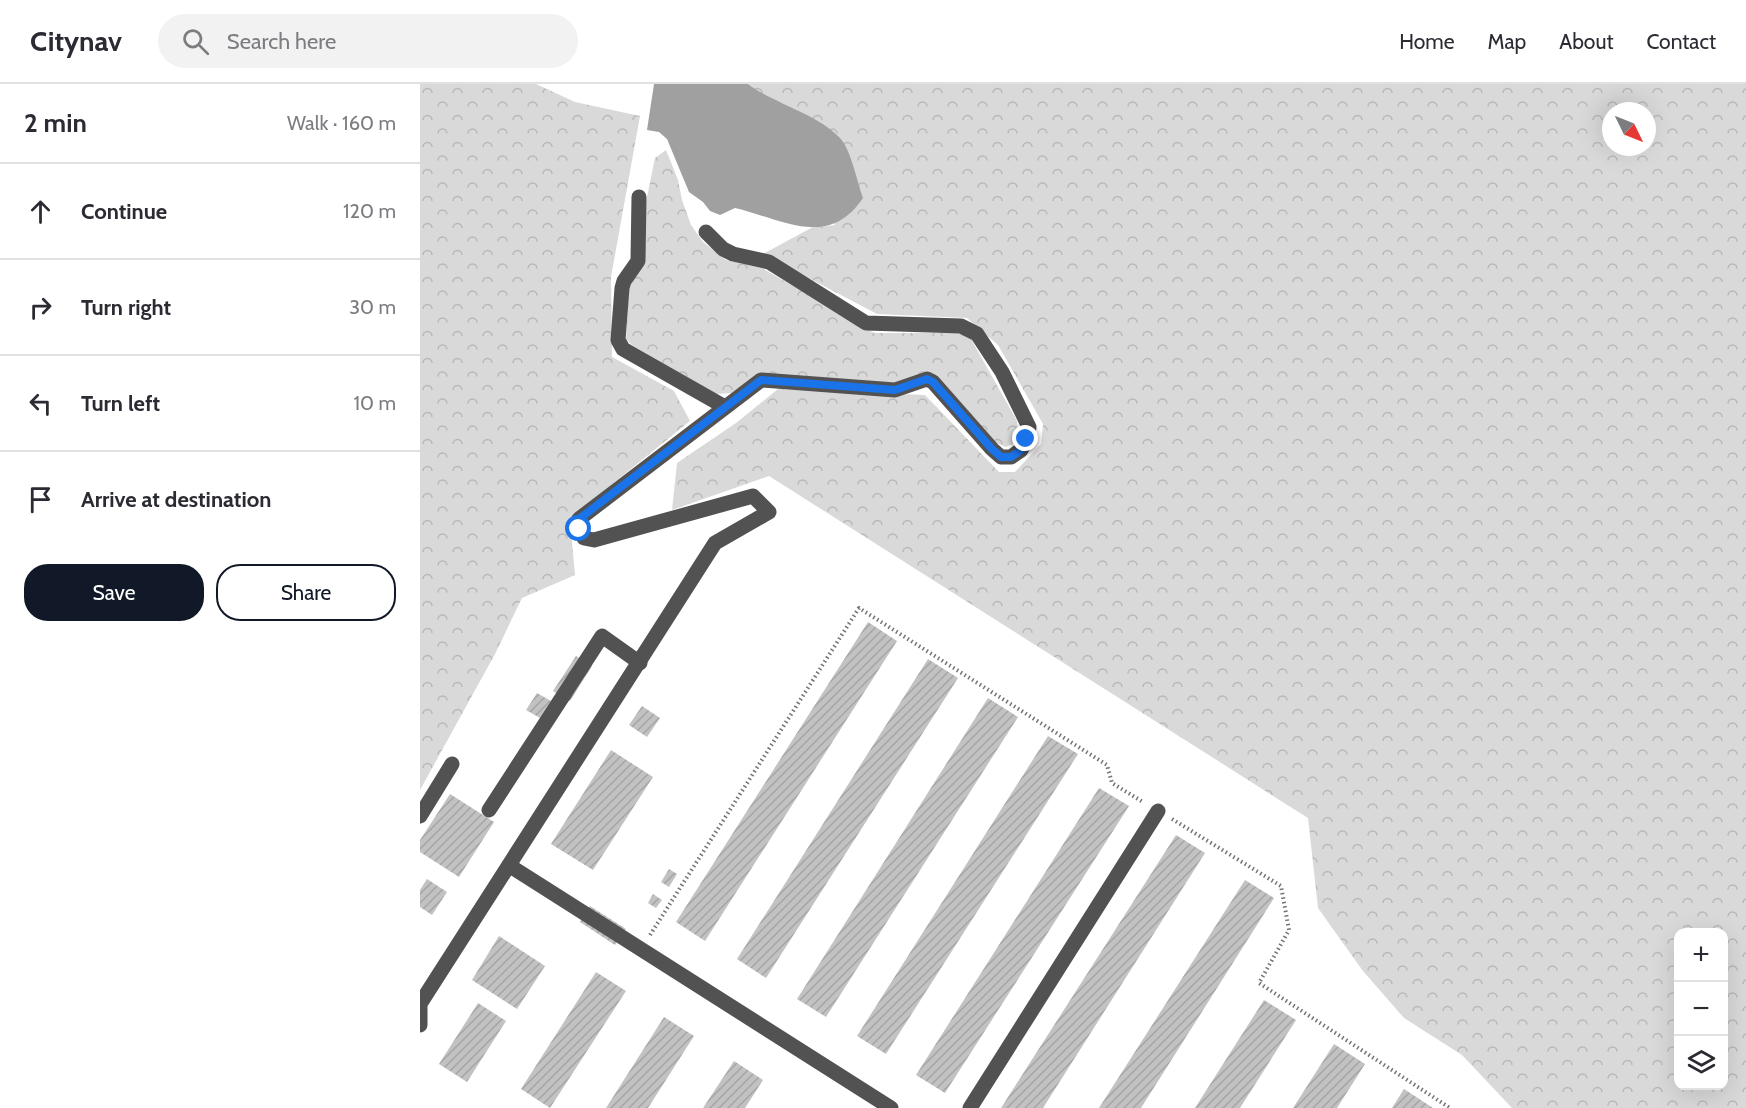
<!DOCTYPE html>
<meta charset="utf-8">
<style>
body{margin:0;font-family:Cabin,sans-serif;background:#f2f2f3;color:#2b2b33}
.controls{position:absolute;right:18px;bottom:18px;display:grid;overflow:hidden;border-radius:12px;box-shadow:0 6px 24px #0002}
.controls button{width:54px;height:54px;display:grid;place-items:center;padding:0;border:0;border-bottom:2px solid #e1e1e2;background:#fff;color:#2b2b33;font:30px sans-serif}
.compass{position:absolute;left:1182px;top:18px;width:54px;height:54px;border-radius:50%;background:#fff;box-shadow:0 6px 24px #0002;rotate:133deg}
.stop{position:absolute;width:18px;height:18px;margin:-14px;border:4px solid #1a73e8;border-radius:50%;background:#fff}
.stop.end{background:#1a73e8;border-color:#fff;box-shadow:0 2px 6px #0008}
.list{margin:0;padding:0;list-style:none}
h2{display:flex;justify-content:space-between;align-items:center;height:78px;margin:0;padding:0 24px;font-size:26px}
h2 small{font-size:20px;font-weight:400;color:#7c7c81}
.list li{display:grid;grid-template-columns:39px 1fr auto;gap:18px;align-items:center;box-sizing:border-box;height:96px;padding:0 24px;border-top:2px solid #e1e1e2}
.list b{display:block;font-size:22px;white-space:nowrap}
.list em{font-size:20px;font-style:normal;color:#7c7c81}
.actions{display:flex;gap:12px;padding:18px 24px}
.actions a{flex:1;padding:14px 0;border:2px solid #111827;border-radius:24px;text-align:center;font-size:21px;color:#111827}
.actions .main{background:#111827;color:#fff}
.icon{flex:none;width:33px;height:33px;fill:none;stroke:currentColor;stroke-width:2;stroke-linecap:round;stroke-linejoin:round}
.map{position:relative;flex:none;width:1326px;height:1024px;overflow:hidden}
header{display:flex;align-items:center;gap:36px;box-sizing:border-box;height:84px;padding:0 30px;background:#fff;border-bottom:2px solid #e1e1e2}
header strong{font-size:28px}
nav{display:flex;gap:33px;margin-inline-start:auto;font-size:21px}
.search{width:420px;height:54px;background:#f2f2f3;display:flex;align-items:center;gap:15px;box-sizing:border-box;padding:0 21px;border-radius:33px;color:#7c7c81;font-size:22px}
main{display:flex}
aside{flex:1;background:#fff}
.map>svg:first-child{display:block}
</style>
<header>
<strong>Citynav</strong>
<div class="search"><svg class="icon" aria-label="search" viewBox="0 0 24 24"><circle cx="10" cy="10" r="6"/><path d="M15 15l6 6"/></svg>Search here</div>
<nav><a>Home</a><a>Map</a><a>About</a><a>Contact</a></nav>
</header>
<main>
<aside>
<h2>2 min<small>Walk · 160 m</small></h2>
<ul class="list">
<li><svg class="icon" aria-label="ahead" viewBox="0 0 24 24"><path d="M12 20V5M6 11l6-6 6 6"/></svg><div><b>Continue</b></div><em>120 m</em></li>
<li><svg class="icon" aria-label="right" viewBox="0 0 24 24"><path d="M7 20v-9h11M14 6l5 5-5 5"/></svg><div><b>Turn right</b></div><em>30 m</em></li>
<li><svg class="icon" aria-label="left" viewBox="0 0 24 24"><path d="M17 20v-9H6M10 6l-5 5 5 5"/></svg><div><b>Turn left</b></div><em>10 m</em></li>
<li><svg class="icon" aria-label="arrive" viewBox="0 0 24 24"><path d="M6 21V4h12l-3 4 3 4H6"/></svg><div><b>Arrive at destination</b></div></li>
</ul>
<div class="actions"><a class="main">Save</a><a>Share</a></div>
</aside>
<div class="map">
<svg width="1326" height="1024" viewBox="0 0 1326 1024">
<defs>
<pattern id="forest-crowns" width="20" height="18" patternUnits="userSpaceOnUse" patternTransform="scale(1.5)"><rect width="20" height="18" fill="#d9d9d9"/><path d="M2 6a3 3 0 1 1 6 0M12 15a3 3 0 1 1 6 0" fill="none" stroke="#b8b8b8"/></pattern>
<pattern id="building-hatch" width="6" height="6" patternUnits="userSpaceOnUse" patternTransform="scale(1.5)"><rect width="6" height="6" fill="#c2c2c2"/><path d="M-1 1l2-2M0 6l6-6M5 7l2-2" fill="none" stroke="#a5a5a5"/></pattern>
</defs>
<rect width="100%" height="100%" fill="#fff"/>
<g fill="url(#forest-crowns)" fill-rule="evenodd">
<polygon points="0,0 116,0 155,18 220,32 191,193 192,273 254,307 270,337 154,431 151,447 155,491 102,514 75,570 0,706"/>
<path d="M328,0h998v1024h-234l-50,-53 -58,-37 -41,-47 -45,-63 -10,-90 -539,-342 -97,34 5,-47 59,-40 42,-34 147,6 74,77h16l26,-28 2,-20 -45,-79 -31,-27 -90,-4 -114,-60 48,-26 24,-3 -75,-132zM1191,27h36v36h-36zM1258,848h46v154h-46z"/>
<polygon points="246,66 258,96 262,116 271,141 283,158 306,176 342,184 454,249 539,249 551,255 597,337 598,349 594,359 586,363 576,359 517,291 504,290 475,300 341,289 312,309 296,310 212,261 206,255 209,201 235,74"/>
</g>
<path fill="#a0a0a0" d="M234,0h94c27,20 70,30 92,54 11,12 17,43 23,60 -35,52 -81,21 -128,10l-15,7 -10,-4 -7,-9 -14,-10 -22,-53 -8,-7 -12,-2z"/>
<g fill="url(#building-hatch)">
<polygon points="448,538 477,557 285,857 256,838"/>
<polygon points="156,572 172,582 150,617 133,607"/>
<polygon points="508,575 538,594 346,894 317,875"/>
<polygon points="117,609 131,617 120,634 106,626"/>
<polygon points="568,614 598,633 406,933 377,915"/>
<polygon points="222,622 240,634 227,653 209,641"/>
<polygon points="628,652 658,670 466,970 437,952"/>
<polygon points="191,666 233,693 173,786 131,760"/>
<polygon points="679,704 709,722 525,1009 496,991"/>
<polygon points="30,710 74,738 39,793 0,768 0,756"/>
<polygon points="756,751 785,769 623,1024 581,1024"/>
<polygon points="249,785 257,790 249,803 241,798"/>
<polygon points="7,795 27,808 12,831 0,823 0,806"/>
<polygon points="825,796 854,814 721,1024 679,1024"/>
<polygon points="233,810 242,816 236,824 228,819"/>
<polygon points="170,822 206,845 195,861 160,838"/>
<polygon points="79,852 125,882 97,925 52,896"/>
<polygon points="176,888 206,907 130,1024 101,1005"/>
<polygon points="844,916 876,936 820,1024 775,1024"/>
<polygon points="58,919 86,937 47,998 19,980"/>
<polygon points="244,933 274,952 228,1024 186,1024"/>
<polygon points="914,960 945,980 917,1024 873,1024"/>
<polygon points="314,977 343,996 325,1024 283,1024"/>
<polygon points="984,1005 1013,1024 972,1024"/>
</g>
<g fill="none" stroke-linecap="round" stroke-linejoin="round">
<g stroke="#747474" stroke-width="4" stroke-dasharray="1.5 3" stroke-linecap="butt">
<polyline points="752,735 861,802 869,846 839,899 1030,1024"/>
<polyline points="230,851 439,524 687,681 692,699 723,718"/>
</g>
<g stroke="#525252" stroke-width="15">
<polyline points="219,113 218,177 204,197 202,204 198,256 203,265 305,323"/>
<polyline points="69,726 182,552 220,579"/>
<polyline points="0,732 32,680"/>
<polyline points="90,782 471,1024"/>
<polyline points="0,941 0,920 295,459 349,428 333,412 174,456 164,454 159,445 159,435 341,296 475,306 507,295 513,298 572,365 581,373 591,373 601,366 607,355 609,343 582,288 557,250 541,242 446,239 349,178 313,170 303,165 286,148"/>
<polyline points="550,1024 738,727"/>
</g>
</g>
<g fill="none" stroke-linecap="round" stroke-linejoin="round">
<polyline stroke="#1a73e8" stroke-width="8" points="159,445 159,435 341,296 475,306 507,295 513,298 572,365 581,373 591,373 601,366 606,355"/>
</g>
</svg>
<div class="controls">
<button>+</button>
<button>−</button>
<button><svg class="icon" aria-label="layers" viewBox="0 0 24 24"><path d="M12 4l9 5-9 5-9-5zM3 14l9 5 9-5"/></svg></button>
</div>
<svg class="compass" viewBox="-18 -18 36 36"><path d="M0-13l5 13h-10z" fill="#e53935"/><path d="M0 13l5-13h-10z" fill="#7c7c81"/></svg>
<div class="stop" style="left:159px;top:445px"></div>
<div class="stop end" style="left:606px;top:355px"></div>
</div>
</main>
